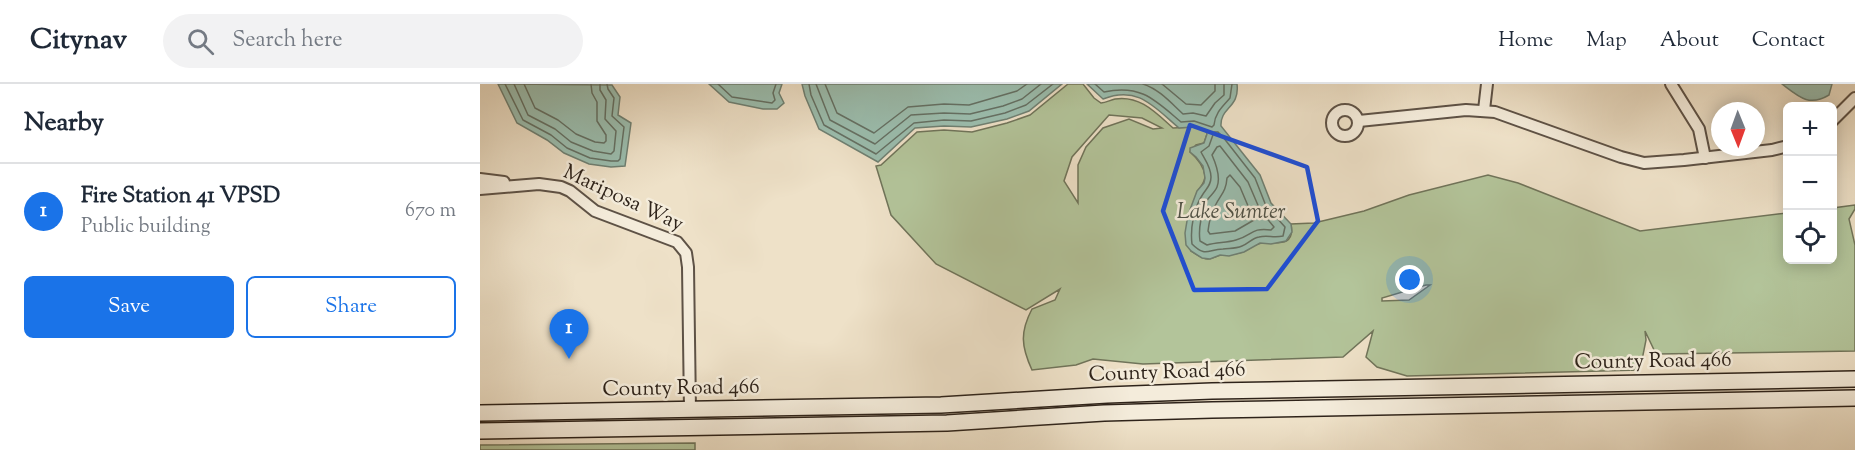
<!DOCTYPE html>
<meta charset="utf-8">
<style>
body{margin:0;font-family:"Sorts Mill Goudy",serif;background:#f2f2f3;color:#1f2937}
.controls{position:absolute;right:18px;top:18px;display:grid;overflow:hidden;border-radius:9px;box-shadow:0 3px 15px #0003}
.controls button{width:54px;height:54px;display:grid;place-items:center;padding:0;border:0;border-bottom:2px solid #e0e1e3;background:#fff;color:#1f2937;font:30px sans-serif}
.compass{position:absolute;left:1231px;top:18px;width:54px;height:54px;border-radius:50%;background:#fff;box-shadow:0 3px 15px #0003;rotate:179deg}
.you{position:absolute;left:930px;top:196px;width:21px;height:21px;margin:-15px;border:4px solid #fff;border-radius:50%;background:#1a73e8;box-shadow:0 0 0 9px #1a73e833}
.badge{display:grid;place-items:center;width:39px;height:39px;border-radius:50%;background:#1a73e8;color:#fff;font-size:20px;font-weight:700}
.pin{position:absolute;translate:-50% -50px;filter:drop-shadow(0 2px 3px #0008)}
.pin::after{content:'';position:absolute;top:32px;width:21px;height:18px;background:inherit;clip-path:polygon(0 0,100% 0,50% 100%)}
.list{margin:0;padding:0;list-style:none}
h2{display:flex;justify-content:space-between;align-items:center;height:78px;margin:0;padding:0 24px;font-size:26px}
h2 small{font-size:20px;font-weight:400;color:#747a83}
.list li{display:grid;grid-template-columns:39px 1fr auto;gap:18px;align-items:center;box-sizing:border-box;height:96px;padding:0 24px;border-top:2px solid #e0e1e3}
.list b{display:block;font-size:22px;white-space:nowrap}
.list p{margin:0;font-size:20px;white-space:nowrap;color:#747a83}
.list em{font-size:20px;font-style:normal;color:#747a83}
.actions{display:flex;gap:12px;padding:18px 24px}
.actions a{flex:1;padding:14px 0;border:2px solid #1a73e8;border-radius:9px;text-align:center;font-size:21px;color:#1a73e8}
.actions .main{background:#1a73e8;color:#fff}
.icon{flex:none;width:33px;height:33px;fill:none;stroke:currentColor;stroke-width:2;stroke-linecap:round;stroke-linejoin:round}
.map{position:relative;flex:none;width:1375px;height:366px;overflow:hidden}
header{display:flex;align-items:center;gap:36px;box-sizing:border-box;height:84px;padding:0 30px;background:#fff;border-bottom:2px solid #e0e1e3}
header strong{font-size:28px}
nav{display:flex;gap:33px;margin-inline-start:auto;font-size:21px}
.search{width:420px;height:54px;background:#f2f2f3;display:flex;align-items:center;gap:15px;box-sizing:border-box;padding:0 21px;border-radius:33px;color:#747a83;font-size:22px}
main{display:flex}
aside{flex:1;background:#fff}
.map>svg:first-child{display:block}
</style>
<header>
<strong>Citynav</strong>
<div class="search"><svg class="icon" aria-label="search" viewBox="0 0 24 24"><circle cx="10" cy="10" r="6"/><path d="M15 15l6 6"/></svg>Search here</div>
<nav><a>Home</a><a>Map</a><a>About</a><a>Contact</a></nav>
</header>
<main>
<aside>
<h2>Nearby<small></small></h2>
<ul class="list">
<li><span class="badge">1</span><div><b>Fire Station 41 VPSD</b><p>Public building</p></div><em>670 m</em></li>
</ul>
<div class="actions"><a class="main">Save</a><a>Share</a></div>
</aside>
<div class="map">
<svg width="1375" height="366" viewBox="0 0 1375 366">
<rect width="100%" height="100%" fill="#eee1c8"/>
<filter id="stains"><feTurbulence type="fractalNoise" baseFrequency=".00333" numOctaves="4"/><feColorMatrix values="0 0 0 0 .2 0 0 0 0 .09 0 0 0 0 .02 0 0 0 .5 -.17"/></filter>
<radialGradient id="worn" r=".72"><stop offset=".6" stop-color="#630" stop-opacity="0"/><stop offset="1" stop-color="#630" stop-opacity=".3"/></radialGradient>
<g fill="#b3c49a" stroke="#70745a" stroke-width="1.5" fill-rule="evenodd">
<path d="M588,0h15l11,14 7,5c5,0 9,-3 14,-4 25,-4 41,14 58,29l20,-1 13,3 1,4 -3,9 -8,2 -6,7c8,7 14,14 15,24 0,8 -6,11 -8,17 -4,14 -4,43 -6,58 5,3 11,8 17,8 5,0 9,-4 14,-4 8,-1 15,0 23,-4 5,-2 8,-6 13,-7 11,-5 38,8 33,-20l23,-1 50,-12 45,-16 79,-20 30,8 122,48 147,-18 1,47h44l1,-52 22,-3v4l-6,10 6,26v106l-199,3 -11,-23 1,9 -6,30 -233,6 -30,-9 -11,-10 7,-26 -30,26 -200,7 -50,-5 -17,6 -44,5c-11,-24 -12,-38 0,-61l23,-9 5,-11 -34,21 -90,-46 -45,-49 -15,-49 5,-1 36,-33 27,-2 28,2 35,-9 23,-8zM629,31l33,3 20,10 -9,1 -24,-10 -26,9 -17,19 -8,18v38l-14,-22 8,-24zM946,201h4l-21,15 -27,1v-3z"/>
<polygon points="215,359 215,366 0,366 0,361"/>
</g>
<g fill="#9bbeaf" stroke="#6f8073" stroke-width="1.5">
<polygon points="18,0 132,1 140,13 138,31 151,39 145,82 131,83 109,80 84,69 67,56 37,39"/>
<polygon points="229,0 302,0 299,9 304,19 297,25 283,25 249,18"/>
<polygon points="322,0 582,0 549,27 527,35 491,43 464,42 435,44 398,78 339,45 325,12"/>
<path d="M607,0h150c3,24 -17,23 -16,42l39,49 11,28 20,21 1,8 -6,9 -15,3 -11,-1 -16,9 -15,4 -9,-1 -10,4 -8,-1 -11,-7 -5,-6 -1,-12 3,-18 9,-24 7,-8 1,-5 -2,-12 -7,-9 -6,-5v-4l14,-5 3,-9 -1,-4 -13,-3 -14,1c-25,-21 -41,-43 -76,-29z"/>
<path d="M1302,0h50l-3,11c-20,12 -30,2 -47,-11z"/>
</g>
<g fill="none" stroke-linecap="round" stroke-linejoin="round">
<g stroke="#647064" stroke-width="1.5">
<polyline points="25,0 43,36 71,51 87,64 110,74 131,77 138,77 140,75 144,43 132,32 134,14 128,5 127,0"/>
<polyline points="34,0 48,31 75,45 91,58 113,67 131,70 134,67 136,47 125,35 126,16 120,6 120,0"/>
<polyline points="44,0 55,24 78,36 96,50 115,58 124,59 126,57 126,51 117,37 117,18 112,9 111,0"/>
<polyline points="238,0 252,13 292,19 295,16 293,9 296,0"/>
<polyline points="329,0 331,11 344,41 396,70 434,39 464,36 491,37 525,29 546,21 573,0"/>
<polyline points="336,0 350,36 395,60 431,31 464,29 490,30 523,22 542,15 561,0"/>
<polyline points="345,0 357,29 394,49 428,23 464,20 489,21 537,7 547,0"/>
<path d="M615,0l9,8c37,-8 51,8 77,30l13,-1 18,6 2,-2c1,-12 8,-18 16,-27l2,-14"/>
<path d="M663,0c16,5 28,19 40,30l10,-1 13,3 9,-13 9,-8v-11"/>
<polyline points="682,0 706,20 721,21 735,7 735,0"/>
<path d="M734,48h4l5,5 32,41 11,28 19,21 -2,9c-9,2 -16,-1 -24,1 -7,1 -11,7 -17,9 -7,3 -13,2 -19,3 -15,0 -17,9 -31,-5 -2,-16 2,-37 11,-50 4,-6 8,-9 8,-17 0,-10 -6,-17 -10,-25l8,-6z"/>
<path d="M740,62l28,36 12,28 14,17 -3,3c-20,-3 -19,6 -35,10 -10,3 -19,2 -29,5l-7,-4c-2,-13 2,-31 8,-42 3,-4 7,-7 9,-12 4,-10 -1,-23 -5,-32l5,-8z"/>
<path d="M750,91l10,12 14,33 -19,11 -25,3 -2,-3c1,-9 3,-17 7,-25 6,-12 11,-14 12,-28z"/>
</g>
<defs>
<g id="street">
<polyline points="1191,0 1219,45 1225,74"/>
<circle cx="865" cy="39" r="13"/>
<polyline points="1004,26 1007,0"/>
<polyline points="879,37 986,26 1015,28 1141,73 1164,79 1204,76 1292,66 1308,62"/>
<polyline points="1352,37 1375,14"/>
<polyline points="0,95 24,98"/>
<polyline points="0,105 59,100 81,103 90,107 115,127 197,158 206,169 208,183 210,326"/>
</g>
<g id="secondary">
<polyline points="0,329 461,321 627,311 732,307 1375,295"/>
<polyline points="0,347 467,339 624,329 732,326 1375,314"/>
</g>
</defs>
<use href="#street" stroke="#5e5246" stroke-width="14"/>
<use href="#secondary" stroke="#2e231a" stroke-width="18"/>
<use href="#street" stroke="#f4ecdb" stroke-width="10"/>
<use href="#secondary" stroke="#f4ecdb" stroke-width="15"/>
</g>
<path fill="none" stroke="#1d4ed8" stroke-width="4.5" stroke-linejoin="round" d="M710,41l117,42 11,54 -51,68 -73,1 -31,-79z"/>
<g text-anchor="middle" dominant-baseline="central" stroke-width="5" stroke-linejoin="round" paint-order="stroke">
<g font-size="21" fill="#2e231a" stroke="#f4ecdb">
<text transform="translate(143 115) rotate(25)">Mariposa Way</text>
<text transform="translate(1173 278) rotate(-1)">County Road 466</text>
<text transform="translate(687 289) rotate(-2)">County Road 466</text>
<text transform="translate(201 305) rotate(-1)">County Road 466</text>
</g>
<g font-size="22" font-style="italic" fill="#4f5247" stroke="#f4ecdb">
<text x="751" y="129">Lake Sumter</text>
</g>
</g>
<rect width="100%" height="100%" filter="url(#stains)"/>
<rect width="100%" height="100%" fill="url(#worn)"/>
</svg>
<div class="controls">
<button>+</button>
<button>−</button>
<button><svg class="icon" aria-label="locate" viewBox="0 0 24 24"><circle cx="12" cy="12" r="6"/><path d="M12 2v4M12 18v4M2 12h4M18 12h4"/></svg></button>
</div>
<svg class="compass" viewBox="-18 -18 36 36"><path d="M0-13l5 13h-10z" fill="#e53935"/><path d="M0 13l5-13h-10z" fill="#747a83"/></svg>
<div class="you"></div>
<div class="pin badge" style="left:89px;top:275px">1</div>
</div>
</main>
